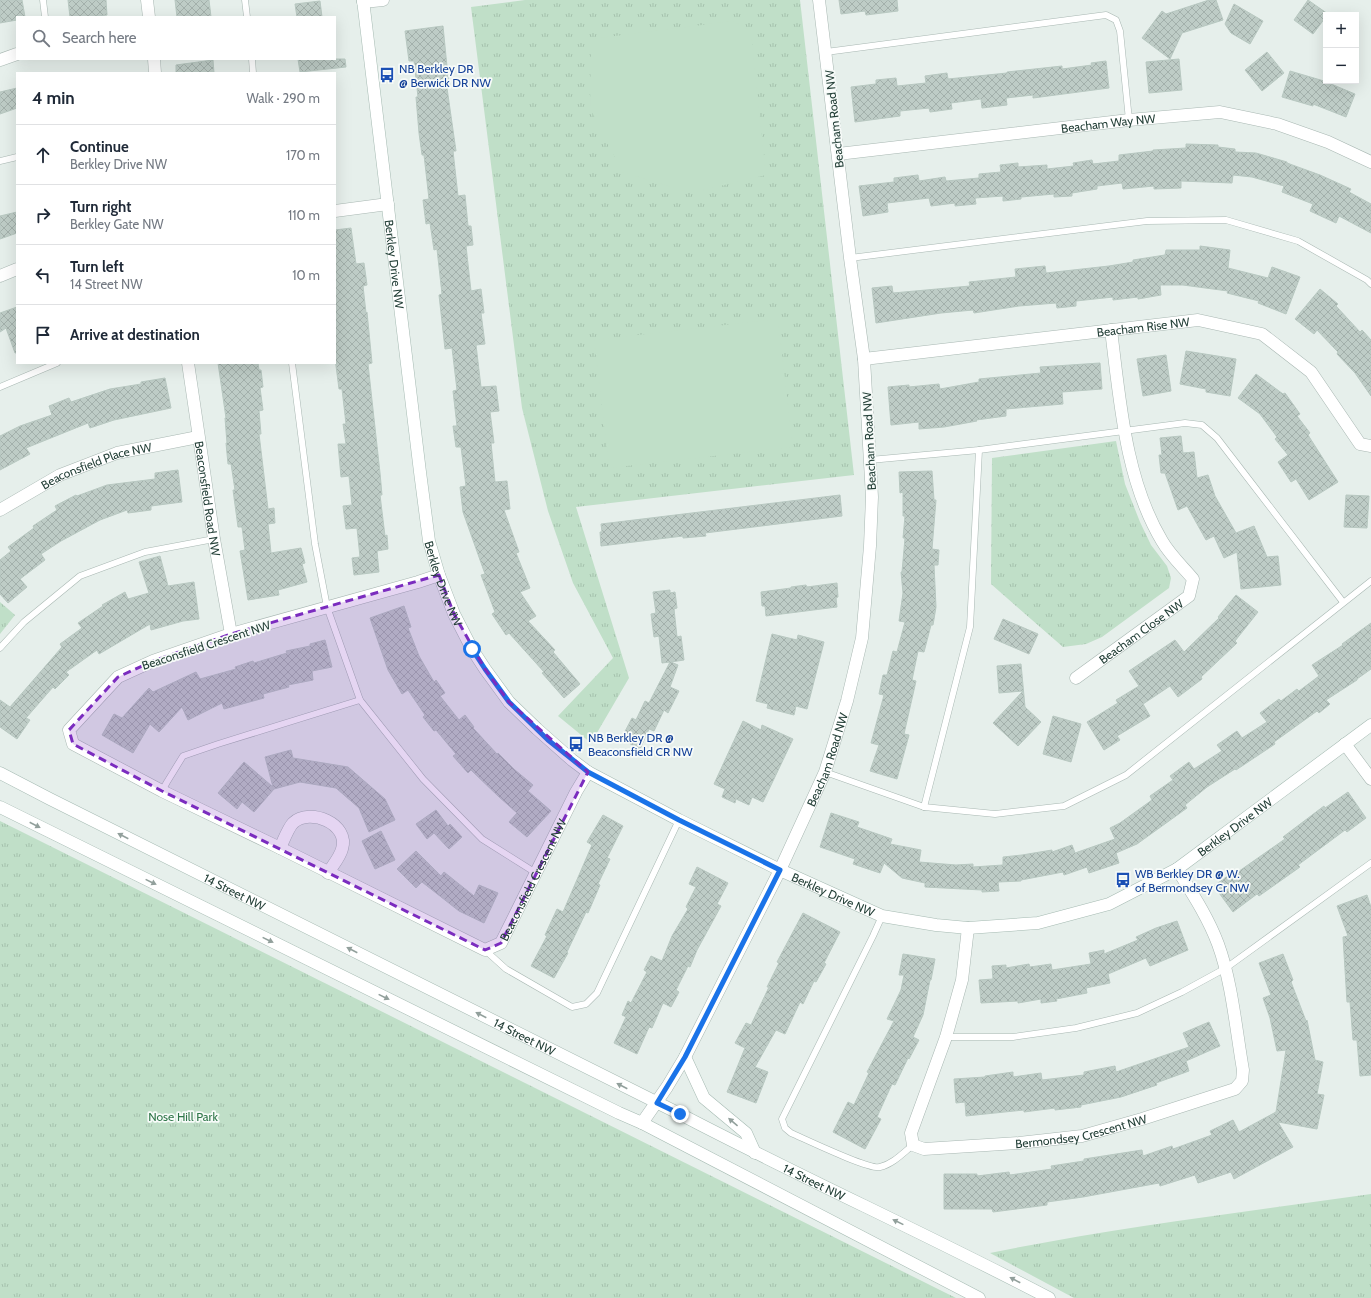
<!DOCTYPE html>
<meta charset="utf-8">
<style>
body{margin:0;font-family:Cabin,sans-serif;background:#f6f6f7;color:#1f2937}
.controls{position:absolute;right:12px;top:12px;display:grid;overflow:hidden;border-radius:0px;box-shadow:0 4px 16px #0002}
.controls button{width:36px;height:36px;display:grid;place-items:center;padding:0;border:0;border-bottom:1px solid #e0e1e3;background:#fff;color:#1f2937;font:20px sans-serif}
.stop{position:absolute;width:12px;height:12px;margin:-9px;border:3px solid #1a73e8;border-radius:50%;background:#fff}
.stop.end{background:#1a73e8;border-color:#fff;box-shadow:0 1px 4px #0008}
.list{margin:0;padding:0;list-style:none}
h2{display:flex;justify-content:space-between;align-items:center;height:52px;margin:0;padding:0 16px;font-size:17px}
h2 small{font-size:13px;font-weight:400;color:#747a83}
.list li{display:grid;grid-template-columns:26px 1fr auto;gap:12px;align-items:center;box-sizing:border-box;height:60px;padding:0 16px;border-top:1px solid #e0e1e3}
.list b{display:block;font-size:15px;white-space:nowrap}
.list p{margin:0;font-size:13px;white-space:nowrap;color:#747a83}
.list em{font-size:13px;font-style:normal;color:#747a83}
.icon{flex:none;width:22px;height:22px;fill:none;stroke:currentColor;stroke-width:2;stroke-linecap:round;stroke-linejoin:round}
.map{position:relative;flex:none;width:1371px;height:1298px;overflow:hidden}
.search{position:absolute;background:#fff;box-shadow:0 4px 16px #0002;left:16px;top:16px;width:320px;height:44px;display:flex;align-items:center;gap:10px;box-sizing:border-box;padding:0 14px;border-radius:0px;color:#747a83;font-size:15px}
.panel{position:absolute;background:#fff;box-shadow:0 4px 16px #0002;left:16px;top:72px;width:320px;height:292px;border-radius:0px}
.map>svg:first-child{display:block}
</style>
<div class="map">
<svg width="1371" height="1298" viewBox="0 0 1371 1298">
<defs>
<pattern id="park-tufts" width="24" height="20" patternUnits="userSpaceOnUse"><rect width="24" height="20" fill="#c0dfc8"/><path d="M3 7l-1-3M5 7V3M7 7l1-3M15 17l-1-3M17 17v-4M19 17l1-3" fill="none" stroke="#a5c1ad"/></pattern>
<pattern id="building-cross-hatch" width="8" height="8" patternUnits="userSpaceOnUse"><rect width="8" height="8" fill="#beccc6"/><path d="M0 0l8 8M0 8l8-8" fill="none" stroke="#a3b0ab"/></pattern>
</defs>
<rect width="100%" height="100%" fill="#e6efeb"/>
<g fill="url(#park-tufts)">
<polygon points="525,0 800,0 854,475 576,507 629,678 591,743 558,716 613,658 573,583 548,511 522,408 471,7"/>
<polygon points="1116,441 1125,484 1140,522 1151,545 1167,566 1171,578 1169,588 1102,637 1086,644 1063,647 991,584 992,458"/>
<polygon points="0,602 15,615 0,634"/>
<polygon points="0,821 956,1298 0,1298"/>
<path d="M1371,1194v104h-297l-84,-45c126,-26 254,-41 381,-59z"/>
</g>
<g fill="#c0dfc8">
<polygon points="733,21 751,31 766,175 691,193 622,172 590,108 591,39"/>
<polygon points="778,319 793,447 609,468 594,340"/>
</g>
<g fill="url(#building-cross-hatch)" stroke="#b8c8c1">
<polygon points="0,0 22,0 25,17 17,17 17,20 0,23"/>
<polygon points="68,0 106,0 107,15 87,17 70,17"/>
<polygon points="175,0 209,0 211,17 177,17"/>
<polygon points="839,0 897,0 898,11 866,15 865,11 841,14"/>
<polygon points="1209,0 1216,0 1223,20 1182,33 1170,59 1142,38 1162,11 1166,14"/>
<polygon points="1308,0 1328,14 1313,34 1294,20"/>
<polygon points="320,1 322,17 297,17 295,4"/>
<polygon points="1234,4 1263,21 1250,44 1231,33 1225,24"/>
<polygon points="443,26 449,87 447,88 456,151 453,151 458,196 465,195 468,226 471,226 473,245 466,246 471,291 481,289 484,313 481,313 485,344 476,345 481,387 496,386 499,411 490,412 494,443 491,443 495,482 507,481 510,509 504,510 519,552 516,553 530,588 520,592 536,616 528,621 555,650 553,652 580,684 564,698 542,673 544,672 509,633 506,635 492,614 495,612 481,575 485,574 463,512 460,487 466,486 461,447 456,447 453,426 457,426 453,391 457,390 452,348 445,349 439,295 442,294 437,249 434,250 430,223 426,224 423,200 429,199 424,155 422,155 419,133 416,97 418,97 414,61 409,61 405,31"/>
<polygon points="1267,52 1284,73 1262,91 1245,70"/>
<polygon points="298,59 345,59 346,67 300,72"/>
<polygon points="1179,59 1182,90 1149,93 1146,62"/>
<polygon points="213,60 214,73 176,73 176,65"/>
<polygon points="1106,61 1109,88 1033,98 1033,95 1006,98 1007,105 982,108 981,99 951,103 952,109 930,112 929,108 900,111 900,116 855,122 851,87 876,84 876,80 896,78 897,86 926,83 925,76 947,73 948,79 1007,73 1007,72 1062,66 1062,69 1092,65 1091,63"/>
<polygon points="1290,71 1324,81 1355,94 1346,117 1313,104 1313,106 1282,97"/>
<polygon points="17,88 17,108 0,114 0,92"/>
<polygon points="1186,144 1218,145 1218,147 1235,149 1235,152 1256,153 1287,162 1287,163 1320,175 1351,189 1349,192 1371,204 1371,233 1339,216 1336,223 1310,211 1313,204 1282,192 1284,186 1252,177 1233,175 1232,183 1181,181 1181,188 1154,189 1154,186 1123,189 1122,183 1097,186 1097,189 1072,193 1072,196 1054,197 1054,194 1021,197 1021,199 1003,201 1003,196 975,198 976,204 955,206 955,203 931,206 929,198 887,203 888,212 863,216 859,186 894,182 894,178 918,175 919,181 945,177 946,181 979,178 979,174 1001,172 1000,165 1018,163 1018,167 1047,165 1047,169 1074,166 1073,163 1092,160 1093,164 1119,161 1119,155 1153,151 1153,150 1186,148"/>
<polygon points="17,212 17,233 0,239 0,216"/>
<polygon points="351,228 356,264 364,263 367,285 363,286 366,313 367,312 372,363 368,364 380,473 382,495 380,495 385,536 387,535 388,549 377,551 379,572 354,575 352,558 360,557 357,528 346,529 343,506 352,505 349,476 341,477 338,444 346,444 343,424 346,424 342,389 339,389 335,358 335,230"/>
<polygon points="1200,246 1230,250 1228,268 1268,278 1272,267 1300,277 1286,314 1258,303 1259,301 1227,293 1228,291 1183,285 1160,285 1161,295 1138,299 1138,297 1113,300 1113,297 1076,301 1076,306 1057,308 1056,303 1019,306 974,313 973,310 941,313 876,323 872,288 892,286 893,293 970,286 969,282 1016,277 1015,269 1045,266 1046,273 1109,266 1133,262 1133,260 1165,255 1166,250 1200,250"/>
<polygon points="1320,289 1338,304 1336,306 1360,332 1362,330 1371,340 1371,396 1355,373 1337,354 1338,352 1317,330 1314,334 1295,319"/>
<polygon points="17,307 17,353 15,353 6,328 0,332 0,313"/>
<polygon points="1186,351 1236,359 1230,396 1206,392 1206,389 1180,384"/>
<polygon points="1166,355 1171,391 1143,396 1137,359"/>
<polygon points="218,363 258,363 259,370 261,370 263,387 260,388 263,410 259,411 261,434 259,434 268,509 274,508 275,523 268,524 271,553 301,548 305,563 302,564 307,582 278,590 279,595 248,600 240,551 245,550 242,527 238,527 233,490 235,490 231,464 228,464 226,443 227,443 225,418 226,418"/>
<polygon points="1100,363 1102,389 1062,392 1063,404 1006,409 1006,416 976,420 977,421 944,427 919,429 919,422 891,425 888,387 909,385 909,387 939,384 940,389 979,382 979,379 1041,373 1040,367"/>
<polygon points="1256,374 1283,394 1285,393 1300,414 1297,416 1310,433 1308,435 1338,482 1309,500 1296,479 1291,482 1278,462 1288,455 1275,439 1277,437 1260,414 1238,398"/>
<polygon points="165,378 171,408 114,420 90,428 88,423 26,448 30,454 0,470 0,436 20,426 52,415 49,406 69,398 71,402 110,389 141,384 141,382"/>
<polygon points="1181,436 1183,453 1194,452 1197,478 1208,475 1215,496 1236,533 1254,526 1267,557 1278,556 1281,585 1241,589 1237,552 1224,558 1214,536 1206,540 1187,506 1178,510 1165,473 1161,473 1159,455 1162,455 1160,438"/>
<polygon points="178,470 182,502 151,506 151,510 128,513 127,510 100,520 61,541 41,554 45,560 20,579 27,587 8,603 0,594 0,560 11,551 8,547 34,528 33,526 57,510 55,506 76,495 77,496 107,485 155,479 155,473"/>
<polygon points="932,471 934,500 936,500 932,549 939,550 938,565 934,565 936,607 933,625 931,625 924,652 918,651 912,680 916,681 904,734 909,735 897,779 870,771 879,745 871,743 884,695 879,694 883,675 887,675 893,651 897,652 905,622 899,621 903,593 901,572 902,572 905,538 903,538 905,516 903,516 903,492 900,493 899,472"/>
<polygon points="840,495 842,516 705,533 706,536 683,538 683,536 601,546 600,532 602,532 601,524"/>
<polygon points="1346,495 1369,496 1367,528 1344,527"/>
<polygon points="160,556 168,586 194,582 199,619 183,621 151,630 150,624 99,654 97,650 66,672 69,675 55,689 53,687 26,718 30,720 17,739 0,727 0,700 10,707 62,647 60,644 82,628 78,623 103,606 102,605 125,592 128,599 149,593 139,562"/>
<polygon points="837,583 838,597 836,598 837,607 766,616 765,606 762,606 761,592 791,588 791,587 806,585 807,587"/>
<polygon points="670,590 670,593 675,592 677,608 674,609 677,637 681,636 684,660 671,662 678,665 670,687 679,691 668,713 664,710 654,731 649,729 640,749 621,739 632,718 636,720 645,701 649,703 670,662 662,663 659,636 654,637 651,614 656,613 653,592"/>
<polygon points="1236,595 1258,612 1235,641 1237,643 1201,677 1202,679 1178,697 1170,686 1143,704 1150,716 1117,736 1120,740 1104,750 1087,722 1118,703 1116,700 1139,686 1129,671 1175,640 1184,652 1219,618 1218,617"/>
<polygon points="404,606 411,627 408,628 419,656 434,682 436,680 445,693 440,696 459,720 465,715 474,727 473,728 497,754 498,753 515,770 533,785 528,791 551,811 527,837 509,822 517,813 498,796 471,770 468,773 453,756 456,754 436,730 434,731 423,717 425,715 408,690 402,694 388,670 370,618"/>
<polygon points="1003,619 1038,634 1029,654 994,639"/>
<polygon points="1371,623 1371,669 1357,679 1357,680 1326,700 1330,704 1319,713 1317,711 1274,742 1275,744 1236,770 1235,769 1207,787 1185,805 1187,808 1137,844 1116,853 1119,863 1089,873 1087,867 1064,875 1063,872 1021,880 1021,881 998,882 999,891 982,892 982,890 925,887 925,883 902,878 884,863 880,873 853,864 855,859 820,847 831,813 859,822 857,827 892,839 890,844 921,850 919,862 956,865 973,864 973,867 1003,865 1003,857 1022,855 1052,850 1052,852 1072,845 1075,853 1115,839 1110,828 1120,823 1152,800 1150,796 1173,780 1170,776 1189,762 1194,769 1222,751 1217,745 1237,731 1242,738 1267,722 1260,713 1279,699 1281,701 1297,689 1299,691 1319,676 1312,665 1343,645 1342,644"/>
<polygon points="772,634 797,640 798,635 824,642 807,709 796,706 794,715 767,708 768,704 756,701"/>
<polygon points="325,640 332,667 312,671 313,680 288,685 289,687 263,694 264,698 224,709 222,703 188,720 182,707 159,732 150,724 133,753 102,735 114,714 122,718 149,688 153,692 196,672 200,679 236,669 235,667 253,661 254,663 287,653 286,651 310,646 310,644"/>
<polygon points="1021,664 1025,707 1041,722 1018,746 993,723 1023,691 999,693 997,666"/>
<polygon points="1053,716 1081,724 1071,762 1043,754"/>
<polygon points="743,721 761,730 762,725 793,739 763,802 752,797 749,805 736,799 735,803 722,797 725,789 714,784"/>
<polygon points="291,750 293,758 348,767 385,799 395,820 369,832 359,808 336,788 300,782 274,789 254,812 242,802 237,809 218,793 244,762 273,787 265,757"/>
<polygon points="1348,792 1366,818 1347,832 1345,830 1298,865 1300,867 1259,896 1257,894 1233,912 1214,886 1233,872 1235,874 1285,839 1283,837 1324,806 1325,808"/>
<polygon points="436,810 448,826 450,824 462,837 449,849 434,833 427,839 416,824"/>
<polygon points="603,815 623,826 607,858 610,859 598,884 600,885 588,913 586,912 567,952 568,953 554,978 531,966 547,936 545,935 557,909 563,912 592,845 587,842"/>
<polygon points="381,831 395,860 375,869 362,841"/>
<polygon points="416,851 441,876 444,872 474,896 479,885 498,893 484,923 459,911 422,882 416,888 397,869"/>
<polygon points="697,867 728,883 717,904 721,906 697,950 690,967 688,966 676,990 679,992 671,1007 663,1003 652,1028 649,1027 637,1054 614,1043 626,1017 622,1015 628,1001 631,1003 647,972 644,970 651,956 662,961 672,936 688,909 686,907 696,887 689,884"/>
<polygon points="1367,895 1371,907 1371,1075 1360,1076 1357,1040 1353,1040 1350,1002 1347,1002 1343,937 1348,936 1337,906"/>
<polygon points="803,913 840,932 824,963 826,964 816,982 814,981 803,1004 800,1002 785,1034 776,1030 755,1067 768,1072 756,1103 727,1092 745,1048 735,1043 746,1023 751,1025 769,987 767,987 779,963 777,962"/>
<polygon points="1177,921 1188,950 1150,966 1146,958 1108,974 1110,983 1086,988 1087,993 1056,999 1057,1001 1041,1003 1041,999 1018,1003 1018,1001 981,1003 979,980 993,979 992,966 1006,965 1006,968 1029,964 1030,967 1051,964 1052,970 1091,964 1089,953 1104,950 1104,954 1138,940 1136,937 1156,928"/>
<polygon points="903,954 935,959 931,980 930,980 923,1015 913,1037 919,1040 909,1059 908,1058 895,1085 892,1084 877,1117 881,1119 865,1149 833,1132 848,1102 854,1105 869,1073 867,1072 894,1021 887,1019 901,990 904,975 899,975"/>
<polygon points="1283,954 1293,980 1291,982 1306,1021 1307,1020 1315,1060 1323,1062 1317,1094 1324,1095 1317,1129 1278,1122 1293,1147 1234,1179 1231,1172 1198,1183 1195,1175 1160,1186 1159,1183 1083,1197 1047,1202 1047,1205 1024,1208 993,1212 992,1209 944,1209 944,1174 977,1174 977,1176 1009,1172 1010,1175 1052,1169 1051,1166 1084,1161 1084,1159 1142,1150 1143,1156 1172,1146 1173,1149 1212,1135 1210,1131 1233,1120 1239,1132 1276,1112 1286,1050 1277,1051 1270,1018 1263,998 1271,995 1259,963"/>
<polygon points="1209,1022 1220,1046 1186,1061 1189,1071 1156,1083 1157,1085 1121,1097 1081,1105 1081,1107 1055,1110 1055,1108 1024,1112 1024,1110 966,1116 965,1102 956,1103 954,1079 985,1077 985,1076 1013,1072 1013,1077 1041,1073 1042,1080 1084,1075 1084,1072 1115,1066 1116,1072 1189,1047 1183,1033"/>
</g>
<g fill="none" stroke-linecap="round" stroke-linejoin="round">
<defs>
<g id="lane">
<polyline points="43,0 45,17"/>
<polyline points="245,0 247,17"/>
<polyline points="826,52 1106,15 1116,20 1120,31 1129,120"/>
<polyline points="252,59 253,73"/>
<polyline points="0,161 17,157"/>
<polyline points="850,258 1147,221 1226,220 1298,241 1367,280 1371,284"/>
<polyline points="292,363 315,544 327,607 360,700 423,779 482,839 536,873"/>
<polyline points="0,387 57,363"/>
<polyline points="870,460 979,450 1185,423 1202,425 1217,438 1343,602"/>
<polyline points="0,648 24,622 80,576 145,552 214,539"/>
<polyline points="825,772 924,807 995,814 1064,806 1126,775 1371,581"/>
<polyline points="162,791 167,782 183,756 218,744 360,700"/>
<polyline points="924,807 970,627 979,450"/>
<path d="M882,916l-9,20 -91,183 3,9 6,5c14,6 78,37 89,34 13,-3 23,-14 33,-22"/>
<polyline points="485,950 506,969 572,1007 586,1004 597,993 679,820"/>
<polyline points="946,1037 1013,1037 1076,1028 1137,1013 1182,992 1226,968 1371,863"/>
</g>
<g id="street">
<polyline points="147,0 149,17"/>
<polyline points="363,2 383,0"/>
<polyline points="154,59 155,73"/>
<polyline points="0,60 17,54"/>
<path id="s1" d="M838,154l291,-34 91,-8 57,12 51,18 43,20"/>
<polyline points="335,211 388,204"/>
<polyline points="0,276 17,269"/>
<path id="s2" d="M864,359l334,-39 64,14 49,38 49,72 11,2"/>
<path id="s3" d="M188,363l26,176 17,95"/>
<path id="s4" d="M0,510l60,-35 57,-22 81,-16"/>
<path id="s5" d="M439,575l-21,7 -187,52 -78,27 -35,16 -49,53 4,14 89,47 118,57 205,102 16,-7 75,-151 12,-20"/>
<path id="s6" d="M1076,678l113,-82 4,-17c-10,-12 -23,-24 -31,-38 -37,-62 -42,-140 -51,-211"/>
<polyline points="1345,744 1371,779"/>
<path d="M280,848c3,-6 8,-20 13,-25 17,-16 57,1 49,26 -2,8 -9,16 -14,24"/>
<path id="s7" d="M968,928l-6,52 -16,57 -35,96 2,12 11,4 95,-6 63,-7 60,-17 93,-30 7,-8 1,-11c-7,-40 -11,-88 -25,-126 -10,-27 -26,-51 -41,-75"/>
<path id="s8" d="M642,1123l25,-36 18,-30 95,-187 45,-98 22,-71 15,-63 8,-92 2,-49 -8,-138 -14,-101 -31,-258"/>
</g>
<g id="secondary">
<path id="s9" d="M363,0l57,472 9,69 10,34 15,39 18,35 13,20 24,33 28,27 35,31 16,12 91,48 101,50 102,46 54,9 32,3 70,-5 71,-19 68,-35 194,-144"/>
<path id="s10" d="M0,773l50,26 630,315c122,64 247,120 369,184"/>
<polyline points="0,807 619,1113 642,1123 979,1298"/>
<polyline points="685,1057 704,1098 746,1133 755,1153"/>
</g>
</defs>
<use href="#lane" stroke="#a8b7b2" stroke-width="7"/>
<use href="#street" stroke="#a8b7b2" stroke-width="13"/>
<use href="#secondary" stroke="#a5bab2" stroke-width="13"/>
<use href="#lane" stroke="#fff" stroke-width="6"/>
<use href="#street" stroke="#fff" stroke-width="12"/>
<use href="#secondary" stroke="#fff" stroke-width="12"/>
</g>
<defs><path id="oneway-solid" d="M-6-.8H1V-3.2L6.5 0L1 3.2V.8H-6Z"/></defs>
<g fill="#92a09c">
<use href="#oneway-solid" transform="translate(35 825) rotate(27)"/>
<use href="#oneway-solid" transform="translate(123 836) rotate(-153)"/>
<use href="#oneway-solid" transform="translate(151 882) rotate(26)"/>
<use href="#oneway-solid" transform="translate(268 940) rotate(26)"/>
<use href="#oneway-solid" transform="translate(352 950) rotate(-153)"/>
<use href="#oneway-solid" transform="translate(384 997) rotate(26)"/>
<use href="#oneway-solid" transform="translate(481 1015) rotate(-153)"/>
<use href="#oneway-solid" transform="translate(622 1086) rotate(-153)"/>
<use href="#oneway-solid" transform="translate(733 1122) rotate(-140)"/>
<use href="#oneway-solid" transform="translate(898 1222) rotate(-154)"/>
<use href="#oneway-solid" transform="translate(1015 1280) rotate(-152)"/>
</g>
<g fill="none" stroke-linecap="round" stroke-linejoin="round">
<polyline stroke="#1a73e8" stroke-width="5" points="472,649 485,669 509,702 548,740 588,772 679,820 780,870 685,1057 657,1103 680,1114"/>
</g>
<path fill="#7b2cbf" fill-opacity="0.2" stroke="#7b2cbf" stroke-width="3" stroke-dasharray="8 5" stroke-linejoin="round" d="M439,575l15,39 31,55 24,33 79,70 -87,171 -16,7 -323,-159 -89,-47 -4,-14 49,-53 35,-16 78,-27z"/>
<defs>
<symbol id="bus-bare" viewBox="-9 -9 18 18"><path d="M-5-6H5V4H4V6H2V4H-2V6H-4V4H-5ZM-3.5-4V0h7V-4ZM-3.5 1.2v1.5H-2V1.2ZM2 1.2v1.5H3.5V1.2Z" fill="#1a4fb4" stroke="#f7fbf9" stroke-width="2.5" paint-order="stroke"/></symbol>
</defs>
<g fill-rule="evenodd">
<use href="#bus-bare" x="376" y="64" width="22" height="22"/>
<use href="#bus-bare" x="565" y="733" width="22" height="22"/>
<use href="#bus-bare" x="1112" y="869" width="22" height="22"/>
</g>
<g text-anchor="middle" dominant-baseline="central" stroke-width="3.5" stroke-linejoin="round" paint-order="stroke">
<g font-size="12" fill="#164399" stroke="#f7fbf9" text-anchor="start">
<text x="399" y="68">NB Berkley DR<tspan x="399" dy="14">@ Berwick DR NW</tspan></text>
<text x="588" y="737">NB Berkley DR @<tspan x="588" dy="14">Beaconsfield CR NW</tspan></text>
<text x="1135" y="873">WB Berkley DR @ W.<tspan x="1135" dy="14">of Bermondsey Cr NW</tspan></text>
</g>
<g font-size="12" fill="#254139" stroke="#f7fbf9">
<text transform="translate(834 119) rotate(-96)">Beacham Road NW</text>
<text stroke="none"><textPath href="#s1" startOffset="272">Beacham Way NW</textPath></text>
<text stroke="none"><textPath href="#s9" startOffset="266">Berkley Drive NW</textPath></text>
<text stroke="none"><textPath href="#s2" startOffset="281">Beacham Rise NW</textPath></text>
<text transform="translate(869 441) rotate(-93)">Beacham Road NW</text>
<text stroke="none"><textPath href="#s4" startOffset="107">Beaconsfield Place NW</textPath></text>
<text stroke="none"><textPath href="#s3" startOffset="137">Beaconsfield Road NW</textPath></text>
<text stroke="none"><textPath href="#s9" startOffset="590">Berkley Drive NW</textPath></text>
<text stroke="none"><textPath href="#s6" startOffset="80">Beacham Close NW</textPath></text>
<text transform="translate(206 645) rotate(-18)">Beaconsfield Crescent NW</text>
<text stroke="none"><textPath href="#s8" startOffset="409">Beacham Road NW</textPath></text>
<text stroke="none"><textPath href="#s9" startOffset="1538">Berkley Drive NW</textPath></text>
<text stroke="none"><textPath href="#s5" startOffset="973">Beaconsfield Crescent NW</textPath></text>
<text stroke="none"><textPath href="#s10" startOffset="263">14 Street NW</textPath></text>
<text stroke="none"><textPath href="#s9" startOffset="1106">Berkley Drive NW</textPath></text>
<text stroke="none"><textPath href="#s10" startOffset="587">14 Street NW</textPath></text>
<text stroke="none"><textPath href="#s7" startOffset="396">Bermondsey Crescent NW</textPath></text>
<text stroke="none"><textPath href="#s10" startOffset="911">14 Street NW</textPath></text>
</g>
<g font-size="12" fill="#30774a" stroke="#f7fbf9">
<text x="183" y="1116">Nose Hill Park</text>
</g>
</g>
</svg>
<div class="controls">
<button>+</button>
<button>−</button>
</div>
<div class="stop" style="left:472px;top:649px"></div>
<div class="stop end" style="left:680px;top:1114px"></div>
<div class="search"><svg class="icon" aria-label="search" viewBox="0 0 24 24"><circle cx="10" cy="10" r="6"/><path d="M15 15l6 6"/></svg>Search here</div>
<section class="panel">
<h2>4 min<small>Walk · 290 m</small></h2>
<ul class="list">
<li><svg class="icon" aria-label="ahead" viewBox="0 0 24 24"><path d="M12 20V5M6 11l6-6 6 6"/></svg><div><b>Continue</b><p>Berkley Drive NW</p></div><em>170 m</em></li>
<li><svg class="icon" aria-label="right" viewBox="0 0 24 24"><path d="M7 20v-9h11M14 6l5 5-5 5"/></svg><div><b>Turn right</b><p>Berkley Gate NW</p></div><em>110 m</em></li>
<li><svg class="icon" aria-label="left" viewBox="0 0 24 24"><path d="M17 20v-9H6M10 6l-5 5 5 5"/></svg><div><b>Turn left</b><p>14 Street NW</p></div><em>10 m</em></li>
<li><svg class="icon" aria-label="arrive" viewBox="0 0 24 24"><path d="M6 21V4h12l-3 4 3 4H6"/></svg><div><b>Arrive at destination</b></div></li>
</ul>
</section>
</div>
